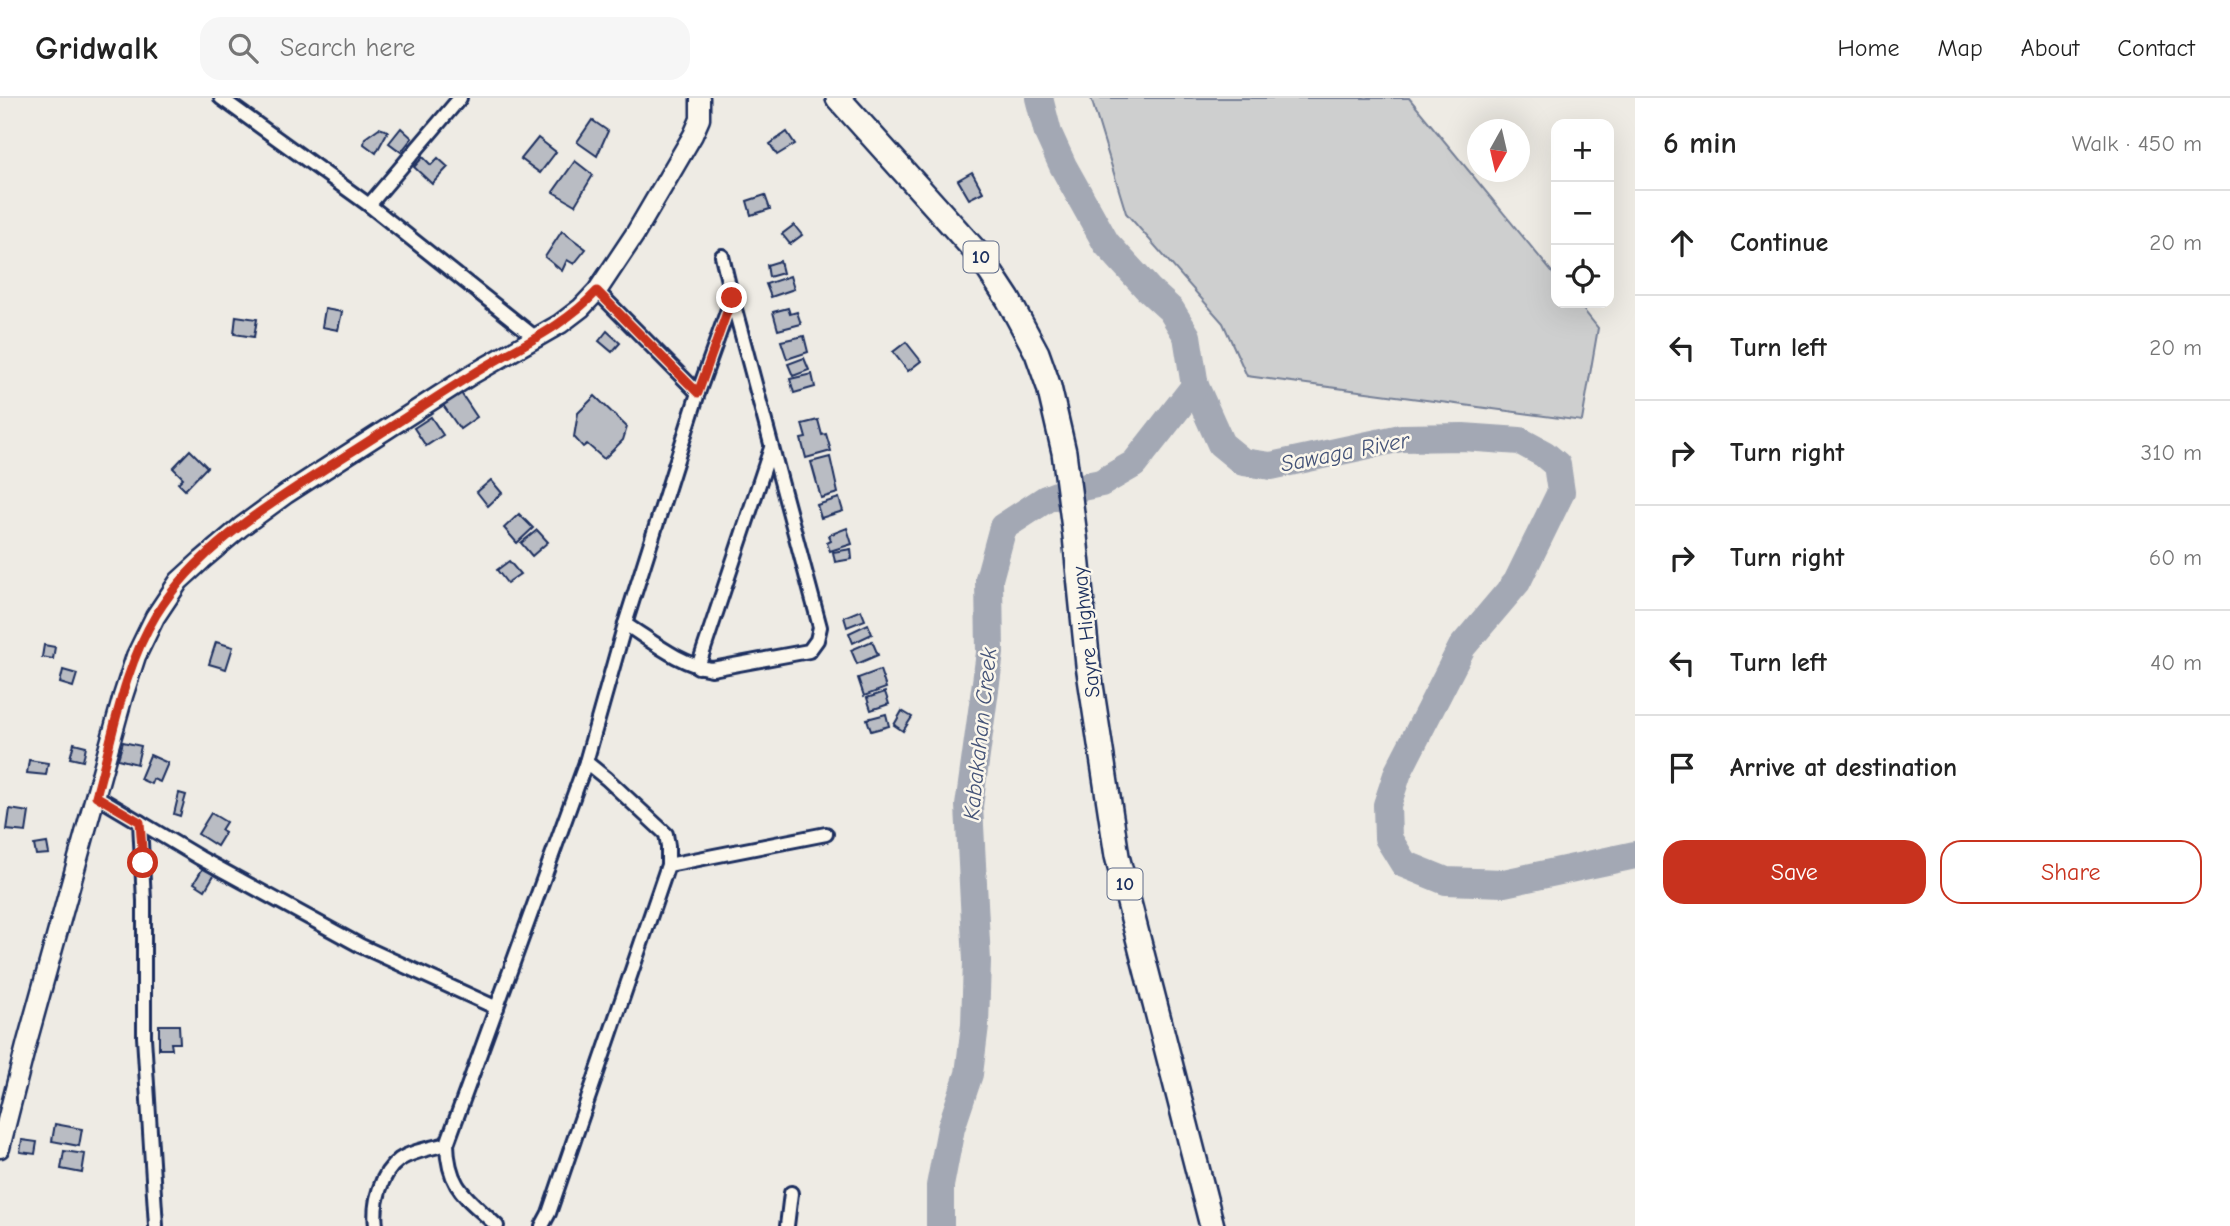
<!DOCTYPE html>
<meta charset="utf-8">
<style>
body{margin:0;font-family:"Comic Neue",sans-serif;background:#f6f6f6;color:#222}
.controls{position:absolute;right:21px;top:21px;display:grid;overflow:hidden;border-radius:14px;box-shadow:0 7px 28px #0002}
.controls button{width:63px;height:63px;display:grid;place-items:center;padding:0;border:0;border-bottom:2px solid #e0e0e0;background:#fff;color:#222;font:35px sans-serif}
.compass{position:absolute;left:1467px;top:21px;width:63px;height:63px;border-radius:50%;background:#fff;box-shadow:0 7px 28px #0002;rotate:188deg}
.stop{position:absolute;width:21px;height:21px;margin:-16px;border:5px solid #c8321e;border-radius:50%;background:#fff}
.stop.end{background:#c8321e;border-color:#fff;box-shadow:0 2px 7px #0008}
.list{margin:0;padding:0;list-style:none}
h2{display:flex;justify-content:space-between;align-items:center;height:91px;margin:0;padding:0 28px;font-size:30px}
h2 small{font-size:23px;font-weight:400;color:#767676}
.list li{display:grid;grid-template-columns:46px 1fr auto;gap:21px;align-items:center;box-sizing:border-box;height:105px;padding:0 28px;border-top:2px solid #e0e0e0}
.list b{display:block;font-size:26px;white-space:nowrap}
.list em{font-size:23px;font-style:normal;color:#767676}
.actions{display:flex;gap:14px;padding:21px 28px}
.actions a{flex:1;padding:16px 0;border:2px solid #c8321e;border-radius:21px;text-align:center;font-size:24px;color:#c8321e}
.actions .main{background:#c8321e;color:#fff}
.icon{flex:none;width:38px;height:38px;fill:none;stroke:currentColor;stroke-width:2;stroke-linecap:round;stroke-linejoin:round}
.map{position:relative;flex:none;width:1635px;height:1128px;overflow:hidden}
header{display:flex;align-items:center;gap:42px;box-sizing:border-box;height:98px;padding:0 35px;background:#fff;border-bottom:2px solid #e0e0e0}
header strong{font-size:33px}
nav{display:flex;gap:38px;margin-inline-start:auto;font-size:24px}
.search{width:490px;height:63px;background:#f6f6f6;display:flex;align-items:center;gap:18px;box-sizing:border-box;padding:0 24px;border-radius:21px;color:#767676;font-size:26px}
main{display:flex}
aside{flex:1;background:#fff}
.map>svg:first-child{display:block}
</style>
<header>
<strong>Gridwalk</strong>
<div class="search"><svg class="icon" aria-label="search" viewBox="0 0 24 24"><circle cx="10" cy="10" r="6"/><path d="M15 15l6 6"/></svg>Search here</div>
<nav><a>Home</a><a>Map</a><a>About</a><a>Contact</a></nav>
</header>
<main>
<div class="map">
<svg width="1635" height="1128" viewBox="0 0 1635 1128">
<rect width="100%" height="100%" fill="#eeebe4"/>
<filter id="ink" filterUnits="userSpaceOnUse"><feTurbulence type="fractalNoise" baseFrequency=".0143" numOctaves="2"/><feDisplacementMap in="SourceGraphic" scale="14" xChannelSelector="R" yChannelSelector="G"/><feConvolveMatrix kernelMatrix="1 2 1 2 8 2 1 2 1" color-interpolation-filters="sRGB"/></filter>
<g filter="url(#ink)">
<polygon fill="#cecfcf" stroke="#747f96" stroke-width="2" points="1091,0 1409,0 1556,179 1556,205 1578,205 1598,230 1582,323 1247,278 1223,225 1126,115"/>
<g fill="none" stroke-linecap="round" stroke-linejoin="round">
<g stroke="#a3a8b4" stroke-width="28">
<polyline points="1039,0 1048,35 1063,68 1106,145 1148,191 1171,212 1187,238 1195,288 1221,346 1243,364 1271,368 1401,340 1463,339 1520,343 1544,356 1557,367 1561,394 1517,484 1462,549 1398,674 1387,707 1388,740 1404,766 1446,783 1504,785 1635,757"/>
<polyline points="940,1128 940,1088 951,1030 969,976 975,927 977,863 969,708 990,555 989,481 1003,429 1046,401 1072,391 1101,385 1134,366 1195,288"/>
</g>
</g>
<g fill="#b9bcc3" stroke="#1b2f5e" stroke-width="2">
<polygon points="592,22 608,33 597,58 577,44"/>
<polygon points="379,30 388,33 376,55 364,46 365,40"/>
<polygon points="401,30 412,40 401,54 389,45"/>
<polygon points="787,34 795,46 777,57 770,46"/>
<polygon points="538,40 556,54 540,75 521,61"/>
<polygon points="423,59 431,67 438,60 448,69 432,86 414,69"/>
<polygon points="575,63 593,77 575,107 553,94"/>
<polygon points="972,74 983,94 969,101 958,82"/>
<polygon points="765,97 770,111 751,117 747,103"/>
<polygon points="794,127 802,137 790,146 782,136"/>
<polygon points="562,133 586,151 574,166 567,162 562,173 545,159"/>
<polygon points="780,163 783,175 769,179 767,167"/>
<polygon points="790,178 794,191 771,199 766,186"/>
<polygon points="788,210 790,216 797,214 801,226 778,232 773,214"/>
<polygon points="325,211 342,214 338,232 322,229"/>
<polygon points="236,218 257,221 254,239 234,236"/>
<polygon points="607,233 620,245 612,254 599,243"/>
<polygon points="804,238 808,254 787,261 781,243"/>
<polygon points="906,244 921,263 908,273 893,254"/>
<polygon points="804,260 809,272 793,278 788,266"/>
<polygon points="812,276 815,289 794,295 790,281"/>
<polygon points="461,295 477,319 460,331 443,307"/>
<polygon points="595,298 627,329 623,342 604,361 587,346 583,349 574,339 578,315"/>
<polygon points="431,319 443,337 426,348 414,330"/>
<polygon points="818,322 822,337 826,336 831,353 806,360 801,341 806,340 802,326"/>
<polygon points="190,352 207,369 185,392 178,385 183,380 173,370"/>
<polygon points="830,359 838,395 821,400 811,364"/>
<polygon points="491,382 502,395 488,408 477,394"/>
<polygon points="839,400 843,413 821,420 817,407"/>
<polygon points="519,416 533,430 517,445 504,430"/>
<polygon points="847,430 852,446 830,453 827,445 831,443 829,437"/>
<polygon points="537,432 548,444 532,458 521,445"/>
<polygon points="851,451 852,461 835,464 833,454"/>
<polygon points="509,463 520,476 507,485 497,472"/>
<polygon points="861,512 865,522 847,529 844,519"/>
<polygon points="868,526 872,536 853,545 849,535"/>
<polygon points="872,543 878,557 857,566 851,552"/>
<polygon points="216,544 233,549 226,571 209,566"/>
<polygon points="44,547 55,549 53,561 42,559"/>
<polygon points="63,572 77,576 73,589 60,585"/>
<polygon points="880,572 886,590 864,598 858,580"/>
<polygon points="885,594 889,606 871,612 867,600"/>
<polygon points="902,613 912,619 903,633 894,627"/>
<polygon points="886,616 889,628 871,633 867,621"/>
<polygon points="123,644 141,648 137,666 118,661"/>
<polygon points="74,645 86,648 83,663 70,660"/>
<polygon points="150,657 168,665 160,684 153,681 151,686 140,681"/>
<polygon points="29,662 48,665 46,677 27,675"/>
<polygon points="179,695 186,697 180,718 174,716"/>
<polygon points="10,711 29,714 26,734 7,732"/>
<polygon points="211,715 226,724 221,732 225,735 217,748 198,736"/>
<polygon points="47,745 49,756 36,757 34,747"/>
<polygon points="203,770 214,777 205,792 194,785"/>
<polygon points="159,927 179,927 180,945 171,945 172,951 159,951"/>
<polygon points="55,1026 82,1031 79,1048 52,1043"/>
<polygon points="22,1042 37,1044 35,1056 20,1054"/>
<polygon points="64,1053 85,1056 82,1075 61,1071"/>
</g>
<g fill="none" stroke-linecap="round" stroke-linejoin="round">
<defs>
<g id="street">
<polyline points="221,0 369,107 536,240"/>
<polyline points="369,107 460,0"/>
<polyline points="597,193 698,295 732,200 722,158"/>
<path d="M625,526c27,17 55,41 87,45l97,-18 8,-11 3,-13 -88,-329"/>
<polyline points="698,569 771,350"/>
<polyline points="586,664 625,526 698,295"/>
<polyline points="96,698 200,760 361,848 497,910"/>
<polyline points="140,724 144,803 144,939 156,1128"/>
<polyline points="668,767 826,736"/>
<path d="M376,1128c-3,-22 4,-52 23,-66 13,-9 33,-12 48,-16"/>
<path d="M497,1128c-30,-29 -49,-37 -50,-82l139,-382 21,17 59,55 2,12v19l-119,348 -7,13"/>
<polyline points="787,1128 791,1095"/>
</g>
<polyline id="secondary" points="0,1050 27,944 123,598 136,558 155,519 179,483 202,462 241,429 286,396 471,277 560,226 581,210 597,193 635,136 693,37 700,21 700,0"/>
<polyline id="highway" points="838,0 979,157 1008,201 1037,255 1049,289 1064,354 1075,438 1088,567 1117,758 1212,1128"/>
</defs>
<use href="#street" stroke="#1b2f5e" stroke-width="18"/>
<use href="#secondary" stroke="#1b2f5e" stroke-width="23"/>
<use href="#highway" stroke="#1b2f5e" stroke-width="28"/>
<use href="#street" stroke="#fbf7ec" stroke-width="12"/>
<use href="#secondary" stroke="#fbf7ec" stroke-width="18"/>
<use href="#highway" stroke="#fbf7ec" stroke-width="23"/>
</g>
</g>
<g fill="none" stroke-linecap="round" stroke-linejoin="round" filter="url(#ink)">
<path stroke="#c8321e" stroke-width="9" d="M143,765l-3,-41 -44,-26c17,-60 27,-127 60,-181 43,-71 121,-115 189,-159 42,-26 83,-54 125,-80 44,-28 92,-47 127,-85l101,102 34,-95"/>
</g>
<g text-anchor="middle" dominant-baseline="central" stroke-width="5" stroke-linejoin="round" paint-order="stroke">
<g fill="#fbf7ec" stroke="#5e6b89" stroke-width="2">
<rect x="963.5" y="143.5" width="35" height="31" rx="5"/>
<rect x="1107.5" y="770.5" width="35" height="31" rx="5"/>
</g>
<g font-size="19" font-weight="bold" fill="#1b2f5e">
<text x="981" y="159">10</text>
<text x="1125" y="786">10</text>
</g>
<g font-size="21" fill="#1b2f5e" stroke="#fbf7ec">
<text transform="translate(1086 534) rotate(-96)">Sayre Highway</text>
</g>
<g font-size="23" font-style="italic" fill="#445378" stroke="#fbf7ec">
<text transform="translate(1345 354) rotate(-11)">Sawaga River</text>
<text transform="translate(980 636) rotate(-84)">Kabakahan Creek</text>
</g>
</g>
</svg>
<div class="controls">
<button>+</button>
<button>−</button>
<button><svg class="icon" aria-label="locate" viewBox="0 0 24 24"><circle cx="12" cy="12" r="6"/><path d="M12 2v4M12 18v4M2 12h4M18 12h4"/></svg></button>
</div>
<svg class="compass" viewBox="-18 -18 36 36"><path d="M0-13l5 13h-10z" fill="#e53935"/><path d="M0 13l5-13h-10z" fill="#767676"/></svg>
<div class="stop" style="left:143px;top:765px"></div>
<div class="stop end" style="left:732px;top:200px"></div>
</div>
<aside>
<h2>6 min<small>Walk · 450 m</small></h2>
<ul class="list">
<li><svg class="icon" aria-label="ahead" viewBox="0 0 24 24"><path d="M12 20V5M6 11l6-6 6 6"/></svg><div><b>Continue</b></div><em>20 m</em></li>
<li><svg class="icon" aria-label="left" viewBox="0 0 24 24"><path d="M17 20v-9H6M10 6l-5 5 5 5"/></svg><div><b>Turn left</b></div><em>20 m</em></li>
<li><svg class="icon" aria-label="right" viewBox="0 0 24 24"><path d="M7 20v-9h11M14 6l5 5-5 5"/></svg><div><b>Turn right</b></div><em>310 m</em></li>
<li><svg class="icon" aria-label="right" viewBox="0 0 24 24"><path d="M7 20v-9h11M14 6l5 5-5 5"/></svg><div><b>Turn right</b></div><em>60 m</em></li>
<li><svg class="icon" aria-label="left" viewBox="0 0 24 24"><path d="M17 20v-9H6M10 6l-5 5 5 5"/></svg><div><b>Turn left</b></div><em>40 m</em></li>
<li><svg class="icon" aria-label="arrive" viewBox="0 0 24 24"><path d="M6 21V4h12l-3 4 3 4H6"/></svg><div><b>Arrive at destination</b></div></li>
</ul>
<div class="actions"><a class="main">Save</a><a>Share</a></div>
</aside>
</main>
